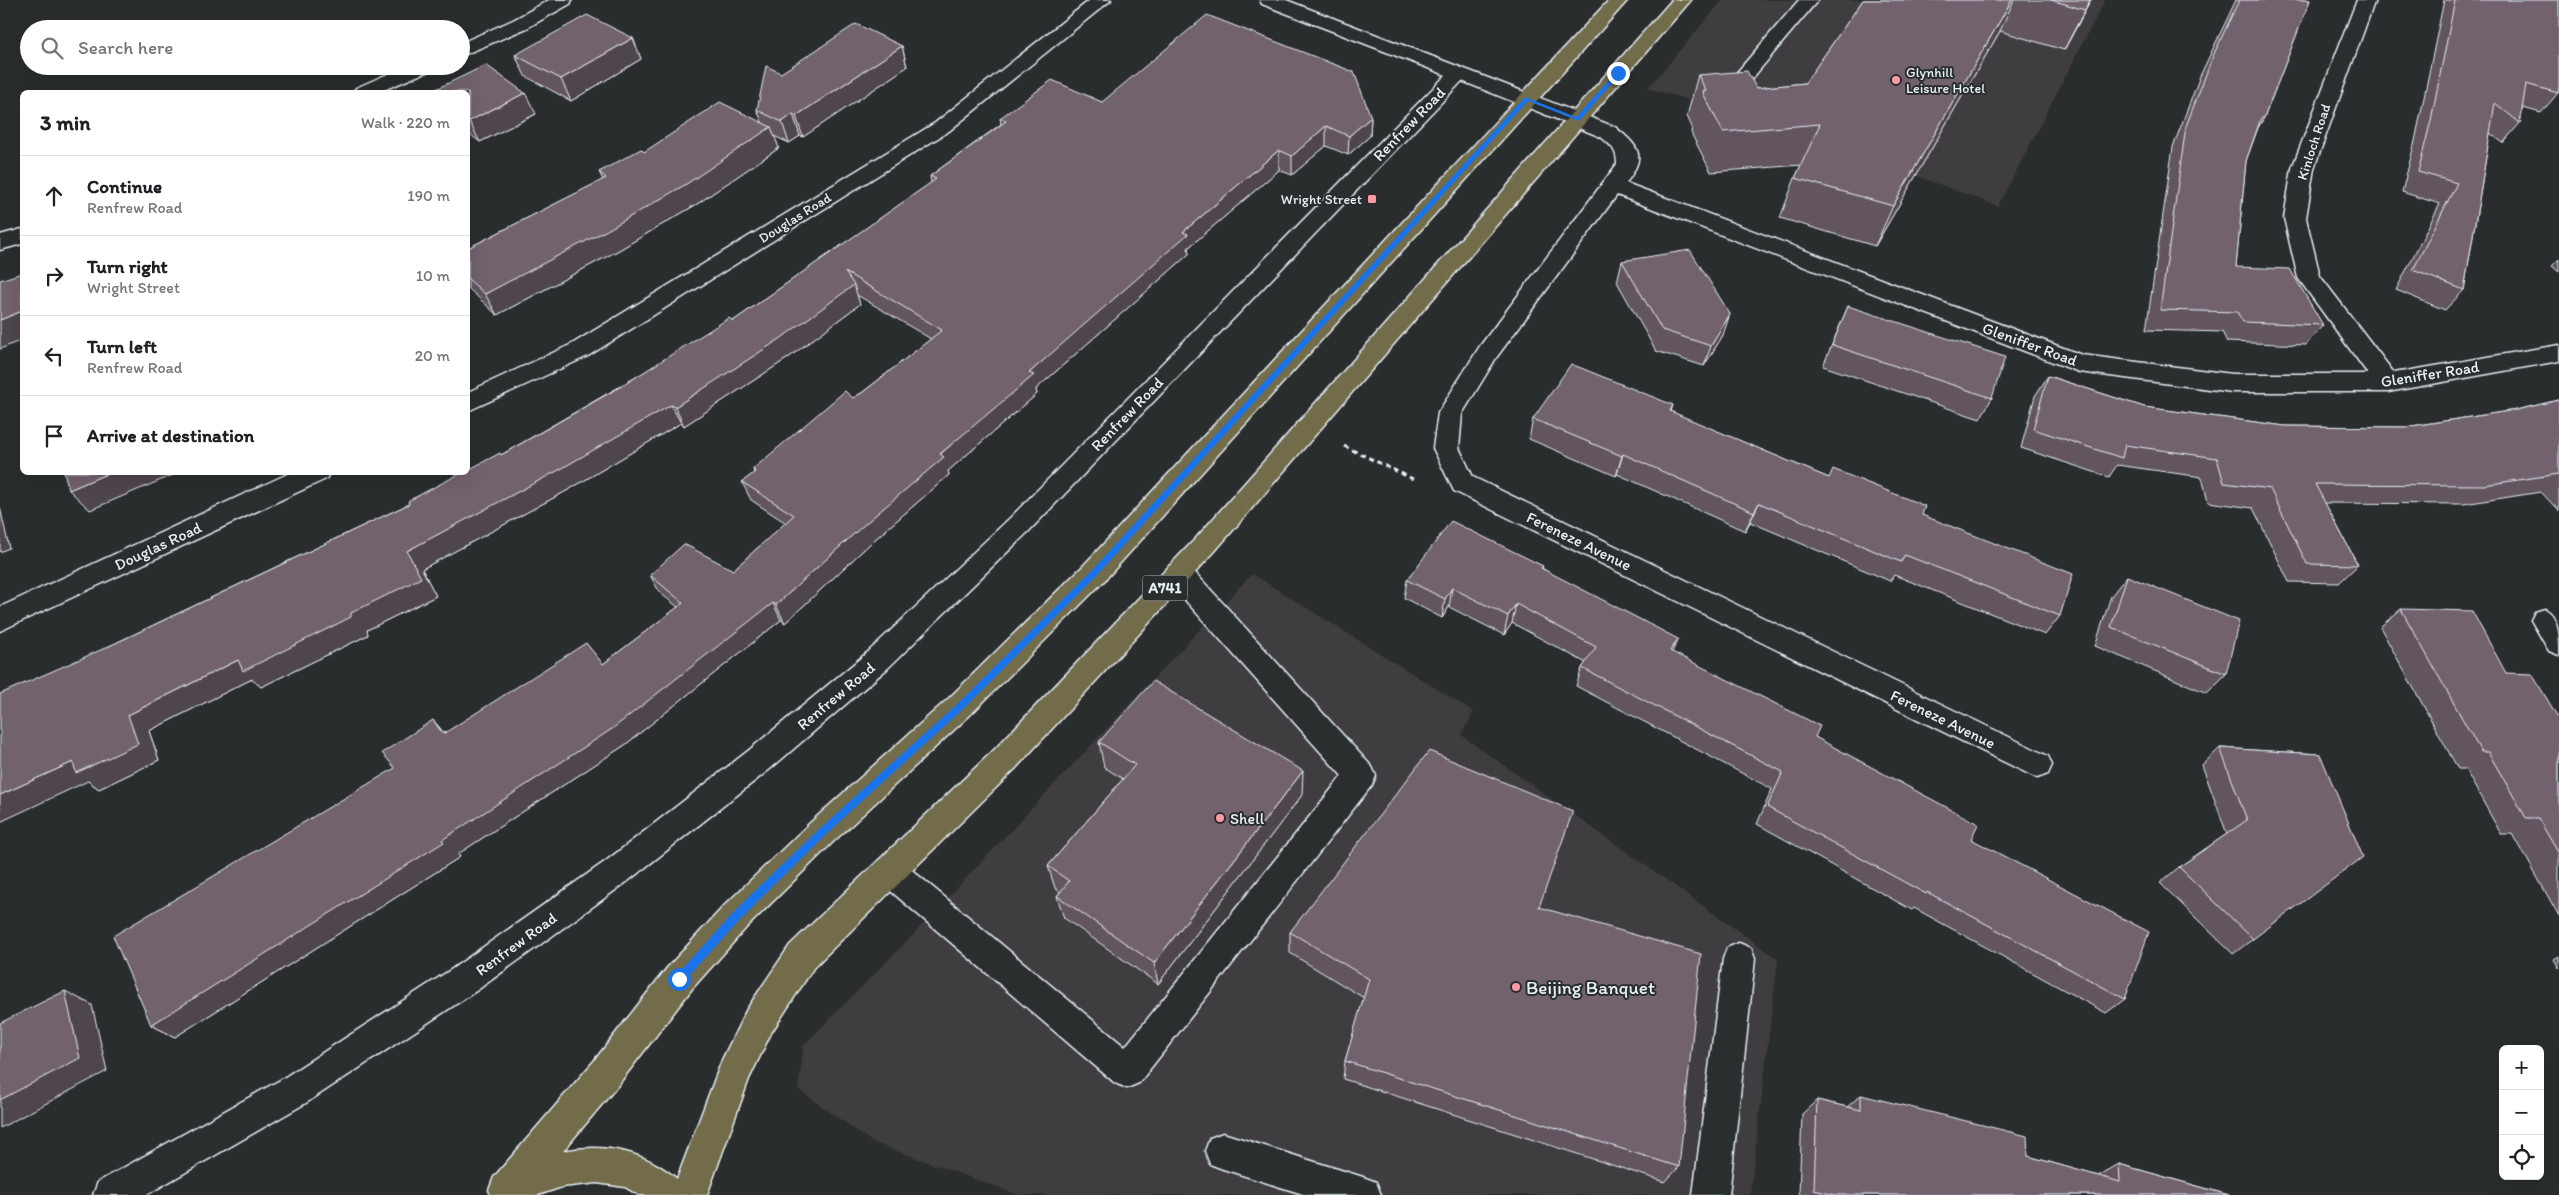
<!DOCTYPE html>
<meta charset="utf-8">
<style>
body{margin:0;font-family:Itim,sans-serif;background:#f6f6f6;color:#202124}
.controls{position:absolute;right:15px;bottom:15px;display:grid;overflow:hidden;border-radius:8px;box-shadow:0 5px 20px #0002}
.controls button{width:45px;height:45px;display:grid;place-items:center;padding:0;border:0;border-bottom:1px solid #e0e0e0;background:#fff;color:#202124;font:25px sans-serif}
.stop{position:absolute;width:15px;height:15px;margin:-11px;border:4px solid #1a73e8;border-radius:50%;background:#fff}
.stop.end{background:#1a73e8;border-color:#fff;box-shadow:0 1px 5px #0008}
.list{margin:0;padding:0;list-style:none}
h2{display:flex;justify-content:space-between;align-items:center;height:65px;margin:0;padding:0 20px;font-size:21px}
h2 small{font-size:16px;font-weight:400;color:#757577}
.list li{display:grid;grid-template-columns:32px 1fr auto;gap:15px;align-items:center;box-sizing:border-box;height:80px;padding:0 20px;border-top:1px solid #e0e0e0}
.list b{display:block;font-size:19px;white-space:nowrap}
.list p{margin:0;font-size:16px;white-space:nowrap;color:#757577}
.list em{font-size:16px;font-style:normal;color:#757577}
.icon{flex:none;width:28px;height:28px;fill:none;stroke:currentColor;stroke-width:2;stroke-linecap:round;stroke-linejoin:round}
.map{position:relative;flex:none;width:2559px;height:1195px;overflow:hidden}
.search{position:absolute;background:#fff;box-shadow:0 5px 20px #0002;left:20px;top:20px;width:450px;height:55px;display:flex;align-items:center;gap:12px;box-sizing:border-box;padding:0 18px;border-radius:28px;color:#757577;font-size:19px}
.panel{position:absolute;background:#fff;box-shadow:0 5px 20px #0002;left:20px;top:90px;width:450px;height:385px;border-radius:8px}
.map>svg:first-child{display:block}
</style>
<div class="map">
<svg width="2559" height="1195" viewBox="0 0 2559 1195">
<rect width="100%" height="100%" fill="#2a2d2e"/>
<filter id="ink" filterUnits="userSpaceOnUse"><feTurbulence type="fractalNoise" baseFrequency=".02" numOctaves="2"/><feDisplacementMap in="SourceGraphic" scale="10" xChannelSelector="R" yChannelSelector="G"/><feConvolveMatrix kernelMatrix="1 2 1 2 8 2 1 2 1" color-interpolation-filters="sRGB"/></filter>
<g filter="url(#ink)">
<g fill="#403d41">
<polygon points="1723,0 2105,0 1998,206 1790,129 1648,88"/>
<polygon points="1252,574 1474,712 1461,735 1778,959 1750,1195 1019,1195 872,1142 798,1089 804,1045 910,938"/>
</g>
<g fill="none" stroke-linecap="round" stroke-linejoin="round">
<defs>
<g id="minor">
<polygon points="549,0 572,0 570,4 527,28 461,56 461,43 513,20"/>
<polygon points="1090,0 1111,0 949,131 588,356 468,411 468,392 572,344 935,123"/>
<path d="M1260,0h26l329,127c26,21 31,29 11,56l456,172 150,19h136l-70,-96 -14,-60 8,-50 65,-168h18l-61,168 -8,50 14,58 74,97 165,-28v16l-171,31h-156l-153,-20 -462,-177 -121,163 -34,56 -3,34 14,29 575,279 4,9 -4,9 -11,4 -583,-287 -21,-43 5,-35 42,-67 137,-182c0,-14 -6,-19 -16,-27l-139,-56 -433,450 -141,137 -118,101 -142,112 -152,110 -170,112 -160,92h-53l5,-13 184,-103 170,-110 154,-108 142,-110 120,-99 143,-135 435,-442 -184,-71z"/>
<polygon points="1799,0 1818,0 1735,99 1721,99 1718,95 1721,91"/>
<polygon points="406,66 434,66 431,70 379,92 353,92 356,88"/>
<polygon points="22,229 22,244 0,250 0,235"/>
<polygon points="292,472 330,472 326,479 0,631 0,607"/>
<polygon points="1179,563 1189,566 1372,767 1376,776 1372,785 1139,1083 1127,1088 1115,1083 879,881 874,871 879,861 890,856 901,861 1125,1047 1342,776 1169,582 1165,574 1169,566"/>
<path d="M2545,609c14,7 14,27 14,46l-10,-4 -18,-31 4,-8z"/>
<polygon points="1739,943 1751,948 1755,959 1729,1195 1693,1195 1723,959 1727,948"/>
<polygon points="1223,1133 1363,1177 1376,1182 1381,1195 1306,1195 1223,1169 1210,1164 1205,1151 1210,1138"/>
</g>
<path id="major" d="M1609,0h19l-524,581 -135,135 -136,126 -87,86 -55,62 -73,95 -55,66c41,-8 81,0 114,28l45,-119 25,-51 43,-64 204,-195 203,-213 475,-537h19l-476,551 -199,217 -202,199 -43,66 -22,46 -42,116h-68l-14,-8 -28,-4 -35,4 -24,8h-47l-2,-5 5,-13 100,-116 73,-93 57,-62 87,-84 138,-124 135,-133z"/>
</defs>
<use href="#minor" stroke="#e8f1f8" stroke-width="3"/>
<use href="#major" stroke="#e8f1f8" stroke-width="3"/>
<polyline stroke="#e8f1f8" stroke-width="3" stroke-dasharray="5 4" stroke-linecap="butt" points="1344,446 1415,480"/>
<use href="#minor" fill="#2a2d2e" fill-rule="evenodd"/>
<use href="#major" fill="#736c4b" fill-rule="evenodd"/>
</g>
<g fill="#62545f" stroke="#e8f1f8">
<polygon points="1863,0 2091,0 2064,50 2000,31 1875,246 1780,218 1795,178 1801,165 1711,172 1692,135 1691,132 1692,127 1687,116 1698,75 1756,88 1805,83"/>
<polygon points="2236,0 2310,0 2264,118 2258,128 2246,161 2236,267 2323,325 2306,345 2227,342 2222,332 2146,330 2173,147 2200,76"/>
<polygon points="2444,0 2559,0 2558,93 2541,113 2523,108 2520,123 2503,143 2490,133 2464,290 2445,310 2396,290 2440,204 2402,192 2415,141"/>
<polygon points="633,38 641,59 571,101 525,76 515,55"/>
<polygon points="902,46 907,67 803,137 800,136 789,143 774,136 779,148 697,204 619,250 497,315 468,288 468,248 603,180 599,172 644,152 762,122 757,110 781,73"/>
<polygon points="468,92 536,114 480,142 468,133"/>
<polygon points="1102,102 1371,117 1370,136 1348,155 1326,146 1292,175 1279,170 1188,248 1189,254 1036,389 1037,394 948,471 949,475 873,541 785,623 781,620 625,745 458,854 460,857 175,1037 151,1025 395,768 444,733 603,664 678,607 660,593 650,575 733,570 786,523 751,500 742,482 754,473 753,469 853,398 863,392 931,339 857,295 860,304 788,358 684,426 681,423 570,489 422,569 436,596 367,630 368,635 261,687 252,679 149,731 159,760 99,789 88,781 103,649 409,504 501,455 733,321 931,183 930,176 1001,124 1000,118"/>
<polygon points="2559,259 2559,272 2552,266"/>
<polygon points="1622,261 1723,335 1704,366 1656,351 1617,282"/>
<polygon points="1848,306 1992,398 1980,419 1823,366"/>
<polygon points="2048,376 2144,407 2285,426 2405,427 2516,410 2559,400 2559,511 2541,492 2464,504 2325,503 2358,565 2339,583 2289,582 2253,508 2208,502 2202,477 2117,465 2109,477 2021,448 2035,396"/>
<polygon points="1673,405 1671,412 1829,478 1922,515 2060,616 2045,635 1894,575 1890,581 1750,522 1745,531 1617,474 1616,476 1529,439 1533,419"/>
<polygon points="1543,566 1542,568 1672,653 1815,737 1971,839 2125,999 2106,1013 1914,908 1912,910 1757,824 1772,789 1576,686 1582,668 1586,663 1512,623 1504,635 1449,607 1442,618 1404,598 1407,580"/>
<polygon points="2127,576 2226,674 2207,693 2095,646 2111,596"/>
<polygon points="2401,609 2506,673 2559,719 2559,916 2513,834 2501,834 2465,769 2458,769 2380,627"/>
<polygon points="1099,742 1302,795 1158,984 1064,918 1057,896 1060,892 1055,888 1048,866 1123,779 1104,767"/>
<polygon points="2220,748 2320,754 2253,939 2233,954 2160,883 2179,867 2227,834 2202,765"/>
<polygon points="1539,907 1679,1167 1665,1182 1343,1079 1345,1061 1364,998 1290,953 1290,932"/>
<polygon points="2559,956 2559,968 2554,959"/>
<polygon points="1861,1095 2028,1156 2098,1176 2119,1164 2229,1195 1799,1195 1802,1114 1817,1100 1847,1107"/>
</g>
<g fill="#50454d" stroke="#e8f1f8">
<polygon points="2012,0 2014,0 2000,31 1875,246 1893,206"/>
<polygon points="2090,0 2091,0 2064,50 2085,10"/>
<polygon points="633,38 641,59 571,101 561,79"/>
<polygon points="902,46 907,67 803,137 796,116"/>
<polygon points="525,93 536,114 480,142 469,121"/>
<polygon points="793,114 800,136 789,143 782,122"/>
<polygon points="1371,117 1370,136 1348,155 1349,136"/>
<polygon points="1326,126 1326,146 1292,175 1292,156"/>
<polygon points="771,127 779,148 697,204 619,250 497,315 485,294"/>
<polygon points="1279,150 1279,170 1188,248 1189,254 1036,389 1037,394 948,471 949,475 873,541 785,623 776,605 1183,232"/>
<polygon points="854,285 860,304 788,358 684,426 675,407"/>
<polygon points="22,311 22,340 0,349 0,320"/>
<polygon points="1730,314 1723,335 1704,366 1711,346"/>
<polygon points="671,405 681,423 570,489 422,569 436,596 367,630 368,635 261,687 252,679 149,731 159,760 99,789 88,781 0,822 0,795 73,762 128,715 238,660 351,613 407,551"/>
<polygon points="1623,454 1617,474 1616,476 1622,456"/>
<polygon points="111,472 172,472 173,475 90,510 69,490"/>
<polygon points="1759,503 1750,522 1745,531 1754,512"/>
<polygon points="0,507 9,548 0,552"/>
<polygon points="1452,588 1449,607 1442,618 1445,599"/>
<polygon points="773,603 781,620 625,745 458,854 460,857 175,1037 151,1025"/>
<polygon points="1516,604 1512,623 1504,635 1508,616"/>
<polygon points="1678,639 1670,657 1670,651"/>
<polygon points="433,720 448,737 443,734"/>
<polygon points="1303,771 1302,795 1158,984 1154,963"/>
<polygon points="65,991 92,1005 107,1071 0,1128 0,1100"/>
</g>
<g fill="#72626e" stroke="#e8f1f8">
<polygon points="1863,0 2012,0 1893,206 1795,178 1820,124 1723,132 1704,95 1703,91 1706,91 1698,75 1747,71 1756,88 1805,83"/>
<polygon points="2051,0 2090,0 2085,10"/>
<polygon points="2239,0 2310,0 2264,118 2261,118 2246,161 2236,267 2290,269 2323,325 2243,322 2237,312 2160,310 2186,126 2213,56"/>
<polygon points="2455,0 2559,0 2559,87 2558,93 2526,84 2520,123 2495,103 2464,290 2413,270 2457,183 2418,172 2431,120"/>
<polygon points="587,15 633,38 561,79 515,55"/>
<polygon points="1207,15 1354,72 1371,117 1349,136 1326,126 1292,156 1279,150 1183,232 1188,234 1029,373 1034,375 940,454 944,457 866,523 776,605 773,603 612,729 442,840 444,842 151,1025 113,936 395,768 382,753 433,720 443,734 586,643 603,664 683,603 650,575 684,544 733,570 794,515 742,482 755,472 753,469 845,391 853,398 863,392 942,330 845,272 854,285 780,339 675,407 671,405 559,470 407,551 421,578 351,613 351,617 243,671 238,660 128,715 138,744 76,773 73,762 0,795 0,694 103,649 409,504 408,501 463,472 468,472 468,470 500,453 501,455 625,384 729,318 733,321 936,179 930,176 1006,121 1000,118 1052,80 1102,102"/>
<polygon points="856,24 902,46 796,116 793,114 782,122 757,110 766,66 781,73"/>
<polygon points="486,65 525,93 469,121 468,120 468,92 430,92"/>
<polygon points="720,102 771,127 688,183 609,229 485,294 468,279 468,248 606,178 599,172 641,149 644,152"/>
<polygon points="1690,250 1730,314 1711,346 1662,330 1622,261"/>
<polygon points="22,273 22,311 0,320 0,280"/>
<polygon points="1848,306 2005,357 1992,398 1832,345"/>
<polygon points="1571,364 1673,405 1670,411 1829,478 1833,469 1925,506 1922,515 2073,574 2060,616 1905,555 1901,562 1759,503 1754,512 1623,454 1622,456 1533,419"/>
<polygon points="2048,376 2144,407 2285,426 2405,427 2516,410 2559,400 2559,474 2484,485 2315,484 2358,565 2307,564 2270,489 2224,483 2217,458 2125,445 2122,458 2033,429"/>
<polygon points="64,472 111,472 69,490"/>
<polygon points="1451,521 1543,566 1541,568 1678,639 1670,651 1820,726 1815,737 1978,824 1971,839 2149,932 2125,999 1927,892 1926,894 1767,807 1783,772 1582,668 1596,647 1516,604 1508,616 1452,588 1445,599 1407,580"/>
<polygon points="2127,576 2239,621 2226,674 2111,627"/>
<polygon points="2401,609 2472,611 2506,673 2532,674 2559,719 2559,854 2538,818 2526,818 2488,752 2481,752"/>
<polygon points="1153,681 1303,771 1154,963 1057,896 1069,881 1048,866 1135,765 1099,742"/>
<polygon points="2220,748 2320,754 2363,857 2253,939 2179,867 2247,820"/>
<polygon points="1429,751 1573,811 1539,907 1701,954 1679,1167 1345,1061 1369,979 1290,932"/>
<polygon points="65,991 80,1058 0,1100 0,1023"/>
<polygon points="1861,1095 2027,1136 2028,1156 2120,1182 2119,1164 2229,1195 1835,1195 1814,1190 1817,1100 1861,1110"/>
</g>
</g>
<polygon fill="#1a73e8" points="1616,72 1621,73 1579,121 1528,101 1097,575 962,710 825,835 739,920 683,983 676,983 676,976 732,913 819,829 956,705 1092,570 1525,97 1576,117"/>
<g fill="#ff9aa2" stroke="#2a2d2e" stroke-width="2">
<circle cx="1896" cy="80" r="5"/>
<rect x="1367" y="194" width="10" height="10" rx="2.5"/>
<circle cx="1220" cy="818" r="5"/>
<circle cx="1516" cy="987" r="5"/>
</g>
<g text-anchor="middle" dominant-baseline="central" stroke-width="4" stroke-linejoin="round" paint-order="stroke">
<g font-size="14" fill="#e8f1f8" stroke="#2a2d2e" text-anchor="start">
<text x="1906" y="72">Glynhill<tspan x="1906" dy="16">Leisure Hotel</tspan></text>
<text x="1362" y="199" text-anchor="end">Wright Street</text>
</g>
<g font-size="14" fill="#e8f1f8" stroke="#2a2d2e">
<text transform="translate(2314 142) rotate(-72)">Kinloch Road</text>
<text transform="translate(795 218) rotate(-32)">Douglas Road</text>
</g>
<rect fill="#2a2d2e" stroke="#afb6bb" stroke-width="1" x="1142.5" y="575.5" width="45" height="25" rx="4"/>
<g font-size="15" font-weight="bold" fill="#e8f1f8">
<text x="1165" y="588">A741</text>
</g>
<g font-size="16" fill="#e8f1f8" stroke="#2a2d2e">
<text transform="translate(1409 124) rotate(-46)">Renfrew Road</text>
<text transform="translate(2030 344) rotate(20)">Gleniffer Road</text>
<text transform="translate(2430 374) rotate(-9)">Gleniffer Road</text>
<text transform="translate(1127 414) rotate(-46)">Renfrew Road</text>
<text transform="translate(1579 541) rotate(26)">Fereneze Avenue</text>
<text transform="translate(158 546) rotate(-25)">Douglas Road</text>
<text transform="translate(836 696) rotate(-40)">Renfrew Road</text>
<text transform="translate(1943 719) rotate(26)">Fereneze Avenue</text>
<text transform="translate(516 944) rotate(-36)">Renfrew Road</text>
</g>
<g font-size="16" fill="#e8f1f8" stroke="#2a2d2e" text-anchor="start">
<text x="1230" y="818">Shell</text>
</g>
<g font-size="19" fill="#e8f1f8" stroke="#2a2d2e" text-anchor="start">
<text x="1526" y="987">Beijing Banquet</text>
</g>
</g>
</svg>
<div class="controls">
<button>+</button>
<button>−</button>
<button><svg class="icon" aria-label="locate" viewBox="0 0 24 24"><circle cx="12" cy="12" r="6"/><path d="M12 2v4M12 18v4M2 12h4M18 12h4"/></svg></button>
</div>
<div class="stop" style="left:679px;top:979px"></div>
<div class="stop end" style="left:1618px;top:73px"></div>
<div class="search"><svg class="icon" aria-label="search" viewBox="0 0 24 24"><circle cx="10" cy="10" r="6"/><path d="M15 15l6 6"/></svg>Search here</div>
<section class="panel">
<h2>3 min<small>Walk · 220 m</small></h2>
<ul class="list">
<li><svg class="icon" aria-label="ahead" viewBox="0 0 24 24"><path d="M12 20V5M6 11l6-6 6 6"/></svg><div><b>Continue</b><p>Renfrew Road</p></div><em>190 m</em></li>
<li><svg class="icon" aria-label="right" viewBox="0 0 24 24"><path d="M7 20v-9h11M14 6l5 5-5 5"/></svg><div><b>Turn right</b><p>Wright Street</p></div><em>10 m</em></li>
<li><svg class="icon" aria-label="left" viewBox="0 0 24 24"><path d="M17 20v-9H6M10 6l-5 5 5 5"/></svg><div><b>Turn left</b><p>Renfrew Road</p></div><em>20 m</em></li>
<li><svg class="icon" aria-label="arrive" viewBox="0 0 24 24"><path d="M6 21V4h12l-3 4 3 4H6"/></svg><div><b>Arrive at destination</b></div></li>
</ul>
</section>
</div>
